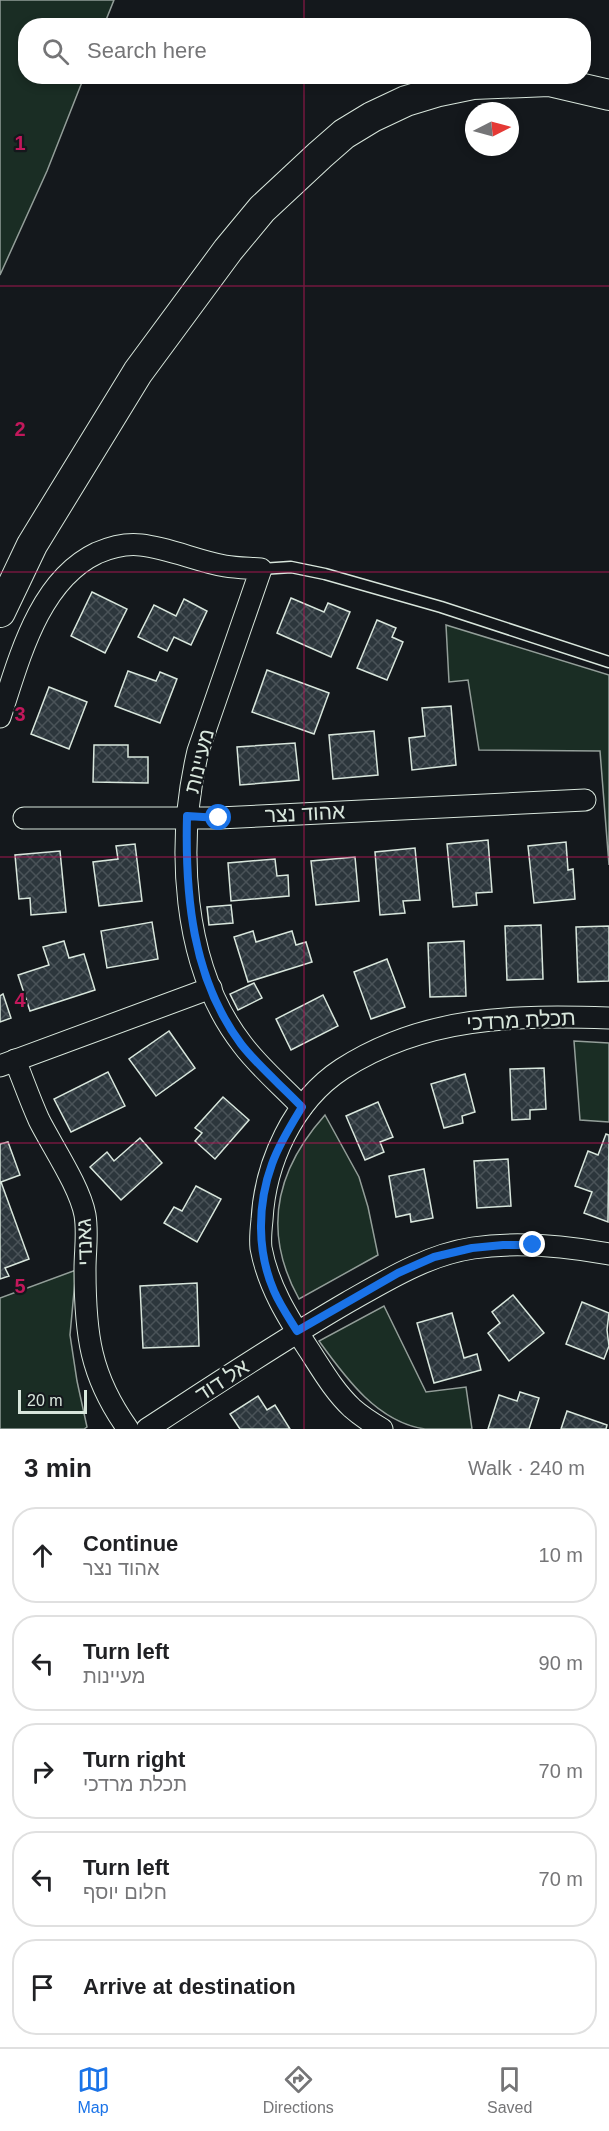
<!DOCTYPE html>
<meta charset="utf-8">
<style>
body{margin:0;font-family:Helvetica,"Noto Sans Hebrew",sans-serif;background:#f2f2f2;color:#202124}
.compass{position:absolute;left:465px;top:102px;width:54px;height:54px;border-radius:50%;background:#fff;box-shadow:0 3px 9px #0003;rotate:84deg}
.scale{position:absolute;left:18px;bottom:15px;width:69px;box-sizing:border-box;padding-left:6px;border:3px solid #d8e6dc;border-top:0;font-size:16px;line-height:21px;white-space:nowrap;color:#d8e6dc;-webkit-text-stroke:4px #14181c;paint-order:stroke}
.stop{position:absolute;width:18px;height:18px;margin:-14px;border:4px solid #1a73e8;border-radius:50%;background:#fff}
.stop.end{background:#1a73e8;border-color:#fff;box-shadow:0 2px 6px #0008}
.list{margin:0;padding:0;list-style:none}
h2{display:flex;justify-content:space-between;align-items:center;height:78px;margin:0;padding:0 24px;font-size:26px}
h2 small{font-size:20px;font-weight:400;color:#757577}
.list li{display:grid;grid-template-columns:39px 1fr auto;gap:18px;align-items:center;box-sizing:border-box;height:96px;margin:0 12px 12px;padding:0 12px;border:2px solid #e0e0e0;border-radius:24px}
.list b{display:block;font-size:22px;white-space:nowrap}
.list p{margin:0;font-size:20px;white-space:nowrap;color:#757577}
.list em{font-size:20px;font-style:normal;color:#757577}
.icon{flex:none;width:33px;height:33px;fill:none;stroke:currentColor;stroke-width:2;stroke-linecap:round;stroke-linejoin:round}
.map{position:relative;flex:none;width:609px;height:1429px;overflow:hidden}
.search{position:absolute;background:#fff;box-shadow:0 3px 9px #0003;left:18px;right:18px;top:18px;height:66px;display:flex;align-items:center;gap:15px;box-sizing:border-box;padding:0 21px;border-radius:24px;color:#757577;font-size:22px}
.sheet{height:618px;background:#fff}
nav{display:flex;justify-content:space-around;align-items:center;box-sizing:border-box;height:84px;border-top:2px solid #e0e0e0;background:#fff;font-size:16px;color:#757577}
nav a{display:grid;justify-items:center;gap:3px}
nav .on{color:#1a73e8}
.map>svg:first-child{display:block}
</style>
<div class="map">
<svg width="609" height="1429" viewBox="0 0 609 1429">
<defs>
<pattern id="building-cross-hatch" width="8" height="8" patternUnits="userSpaceOnUse" patternTransform="scale(1.5)"><rect width="8" height="8" fill="#2c363c"/><path d="M0 0l8 8M0 8l8-8" fill="none" stroke="#4a5358"/></pattern>
</defs>
<rect width="100%" height="100%" fill="#14181c"/>
<g fill="#1a2d24" stroke="#939e99" stroke-width="1.5">
<polygon points="0,0 114,0 104,25 26,26 26,76 84,77 47,171 0,275"/>
<polygon points="446,625 609,675 609,865 600,751 479,750 468,680 449,682"/>
<polygon points="574,1041 609,1043 609,1122 580,1120"/>
<path d="M325,1115l34,62 9,30 10,48 -79,44c-37,-67 -24,-128 26,-184z"/>
<polygon points="76,1270 70,1335 77,1381 87,1427 84,1429 0,1429 0,1298"/>
<path d="M384,1306l42,86 40,-5 6,42c-16,0 -32,0 -47,0 -48,-7 -80,-52 -106,-88z"/>
</g>
<g fill="url(#building-cross-hatch)" stroke="#d8e6dc" stroke-width="1.5">
<polygon points="92,592 127,609 105,653 71,636"/>
<polygon points="291,598 324,612 328,603 350,612 331,657 277,633"/>
<polygon points="184,599 207,611 191,645 174,637 167,651 138,637 154,605 176,616"/>
<polygon points="377,620 396,628 392,637 403,642 387,680 357,668"/>
<polygon points="267,670 329,693 314,734 252,712"/>
<polygon points="128,671 156,681 160,672 177,679 160,723 115,706"/>
<polygon points="49,687 87,702 69,749 31,734"/>
<polygon points="451,706 456,765 412,770 409,738 425,736 422,708"/>
<polygon points="374,731 378,775 333,779 329,735"/>
<polygon points="295,743 299,780 240,785 237,747"/>
<polygon points="94,745 128,745 128,757 148,757 148,783 93,782"/>
<polygon points="488,840 492,892 476,893 477,905 453,907 447,844"/>
<polygon points="566,842 568,870 573,869 575,899 534,903 528,846"/>
<polygon points="135,844 142,901 99,906 93,862 118,859 116,846"/>
<polygon points="415,848 420,900 403,901 405,913 380,915 375,852"/>
<polygon points="60,851 66,912 31,915 30,898 19,899 15,855"/>
<polygon points="355,857 359,901 316,905 311,861"/>
<polygon points="275,859 277,876 288,875 289,896 231,901 228,863"/>
<polygon points="231,905 233,923 209,925 207,907"/>
<polygon points="152,922 158,959 107,968 101,931"/>
<polygon points="541,925 543,979 507,980 505,926"/>
<polygon points="609,926 609,981 578,982 576,927"/>
<polygon points="253,931 256,942 292,931 296,945 306,942 312,962 248,982 234,937"/>
<polygon points="64,941 69,958 84,954 95,990 30,1011 18,975 49,965 43,947"/>
<polygon points="464,941 466,996 430,997 428,943"/>
<polygon points="387,959 405,1007 371,1019 354,972"/>
<polygon points="254,983 262,998 238,1010 230,994"/>
<polygon points="3,994 11,1018 0,1022 0,996"/>
<polygon points="323,995 338,1026 291,1050 276,1019"/>
<polygon points="169,1031 195,1068 156,1096 129,1059"/>
<polygon points="544,1068 546,1109 530,1110 530,1119 512,1120 510,1069"/>
<polygon points="108,1072 125,1106 71,1132 54,1099"/>
<polygon points="465,1074 475,1112 462,1116 463,1123 444,1128 431,1084"/>
<polygon points="223,1097 249,1120 215,1159 195,1141 202,1133 195,1128"/>
<polygon points="378,1102 393,1137 380,1142 384,1152 365,1160 346,1116"/>
<polygon points="606,1134 609,1135 608,1222 584,1213 592,1192 575,1186 588,1151 598,1155"/>
<polygon points="140,1138 162,1163 121,1200 90,1167 107,1152 114,1161"/>
<polygon points="8,1142 20,1175 1,1182 29,1259 5,1268 9,1276 0,1279 0,1144"/>
<polygon points="508,1159 511,1206 477,1208 474,1161"/>
<polygon points="424,1169 433,1218 411,1222 410,1214 396,1217 389,1176"/>
<polygon points="196,1186 221,1199 197,1242 164,1223 174,1207 182,1211"/>
<polygon points="197,1283 199,1346 143,1348 140,1286"/>
<polygon points="513,1295 544,1333 509,1361 488,1333 500,1323 492,1312"/>
<polygon points="582,1302 609,1313 607,1330 609,1346 604,1359 566,1344"/>
<polygon points="452,1313 464,1358 477,1354 481,1370 434,1383 417,1323"/>
<polygon points="520,1392 539,1398 529,1429 488,1429 499,1395 517,1401"/>
<polygon points="258,1396 267,1410 275,1405 290,1429 240,1429 230,1414"/>
<polygon points="567,1411 607,1425 606,1429 561,1429"/>
</g>
<g fill="none" stroke-linecap="round" stroke-linejoin="round">
<defs>
<polyline id="service" points="261,569 291,567 325,574 441,607 609,662"/>
<g id="minor">
<path d="M0,717c19,-57 38,-136 97,-164 14,-6 28,-10 44,-8 28,3 56,16 84,21 12,2 24,2 36,3l-63,182c-22,93 -17,214 44,293 17,23 40,42 60,63"/>
<polyline points="24,818 219,818 585,800"/>
<path d="M15,1060c8,20 15,40 24,60 13,26 41,67 46,95 3,18 0,36 0,54 0,65 5,107 43,160"/>
<polyline points="0,1066 211,988"/>
<path d="M147,1429c66,-43 132,-87 201,-127 39,-22 79,-47 125,-54 45,-7 92,-2 136,6"/>
<path d="M382,1429c-10,-6 -21,-13 -30,-21 -18,-17 -30,-38 -43,-58 -21,-32 -41,-64 -48,-102 -1,-9 0,-19 1,-28 3,-57 31,-119 80,-151 82,-53 173,-54 267,-51"/>
</g>
<polyline id="secondary" points="0,612 32,545 138,372 228,250 262,209 320,155 344,134 372,117 406,101 439,91 473,84 549,81 609,95"/>
</defs>
<use href="#service" stroke="#d8e6dc" stroke-width="13"/>
<use href="#minor" stroke="#d8e6dc" stroke-width="23"/>
<use href="#secondary" stroke="#d8e6dc" stroke-width="32"/>
<use href="#service" stroke="#14181c" stroke-width="10"/>
<use href="#minor" stroke="#14181c" stroke-width="21"/>
<use href="#secondary" stroke="#14181c" stroke-width="30"/>
</g>
<g fill="none" stroke-linecap="round" stroke-linejoin="round">
<path stroke="#1a73e8" stroke-width="8" d="M219,818l-32,-2c-2,79 5,162 54,228 17,22 41,42 61,63 -11,18 -23,37 -30,57 -15,41 -15,88 2,127 6,14 15,27 23,40l101,-58 36,-16 38,-9 31,-3h30"/>
</g>
<path fill="none" stroke="#c2185b" stroke-width="1.5" stroke-opacity="0.55" d="M304,0v26M304,76v1353M0,286h609M0,572h609M0,857h609M0,1143h609"/>
<g text-anchor="middle" dominant-baseline="central" stroke-width="4.5" stroke-linejoin="round" paint-order="stroke">
<g font-size="21" fill="#d8e6dc" stroke="#14181c">
<text transform="translate(199 761) rotate(-76)">מעיינות</text>
<text transform="translate(305 813) rotate(-3)">אהוד נצר</text>
<text transform="translate(521 1020) rotate(-3)">תכלת מרדכי</text>
<text transform="translate(84 1242) rotate(-92)">גאנדי</text>
<text transform="translate(222 1380) rotate(-33)">אל דוד</text>
</g>
</g>
<g font-size="20" text-anchor="middle" font-weight="bold" fill="#c2185b" stroke="#14181c" stroke-width="4.5" stroke-linejoin="round" paint-order="stroke">
<text x="20" y="150">1</text>
<text x="20" y="436">2</text>
<text x="20" y="721">3</text>
<text x="20" y="1007">4</text>
<text x="20" y="1293">5</text>
</g>
</svg>
<svg class="compass" viewBox="-18 -18 36 36"><path d="M0-13l5 13h-10z" fill="#e53935"/><path d="M0 13l5-13h-10z" fill="#757577"/></svg>
<div class="scale">20 m</div>
<div class="stop" style="left:219px;top:818px"></div>
<div class="stop end" style="left:533px;top:1245px"></div>
<div class="search"><svg class="icon" aria-label="search" viewBox="0 0 24 24"><circle cx="10" cy="10" r="6"/><path d="M15 15l6 6"/></svg>Search here</div>
</div>
<section class="sheet">
<h2>3 min<small>Walk · 240 m</small></h2>
<ul class="list">
<li><svg class="icon" aria-label="ahead" viewBox="0 0 24 24"><path d="M12 20V5M6 11l6-6 6 6"/></svg><div><b>Continue</b><p>אהוד נצר</p></div><em>10 m</em></li>
<li><svg class="icon" aria-label="left" viewBox="0 0 24 24"><path d="M17 20v-9H6M10 6l-5 5 5 5"/></svg><div><b>Turn left</b><p>מעיינות</p></div><em>90 m</em></li>
<li><svg class="icon" aria-label="right" viewBox="0 0 24 24"><path d="M7 20v-9h11M14 6l5 5-5 5"/></svg><div><b>Turn right</b><p>תכלת מרדכי</p></div><em>70 m</em></li>
<li><svg class="icon" aria-label="left" viewBox="0 0 24 24"><path d="M17 20v-9H6M10 6l-5 5 5 5"/></svg><div><b>Turn left</b><p>חלום יוסף</p></div><em>70 m</em></li>
<li><svg class="icon" aria-label="arrive" viewBox="0 0 24 24"><path d="M6 21V4h12l-3 4 3 4H6"/></svg><div><b>Arrive at destination</b></div></li>
</ul>
</section>
<nav>
<a class="on"><svg class="icon" aria-label="map" viewBox="0 0 24 24"><path d="M3 6l6-2 6 2 6-2v14l-6 2-6-2-6 2zM9 4v14M15 6v14"/></svg>Map</a>
<a><svg class="icon" aria-label="directions" viewBox="0 0 24 24"><path d="M12 3l9 9-9 9-9-9zM9 14v-3h6M13 9l2 2-2 2"/></svg>Directions</a>
<a><svg class="icon" aria-label="saved" viewBox="0 0 24 24"><path d="M7 4h10v16l-5-4-5 4z"/></svg>Saved</a>
</nav>
